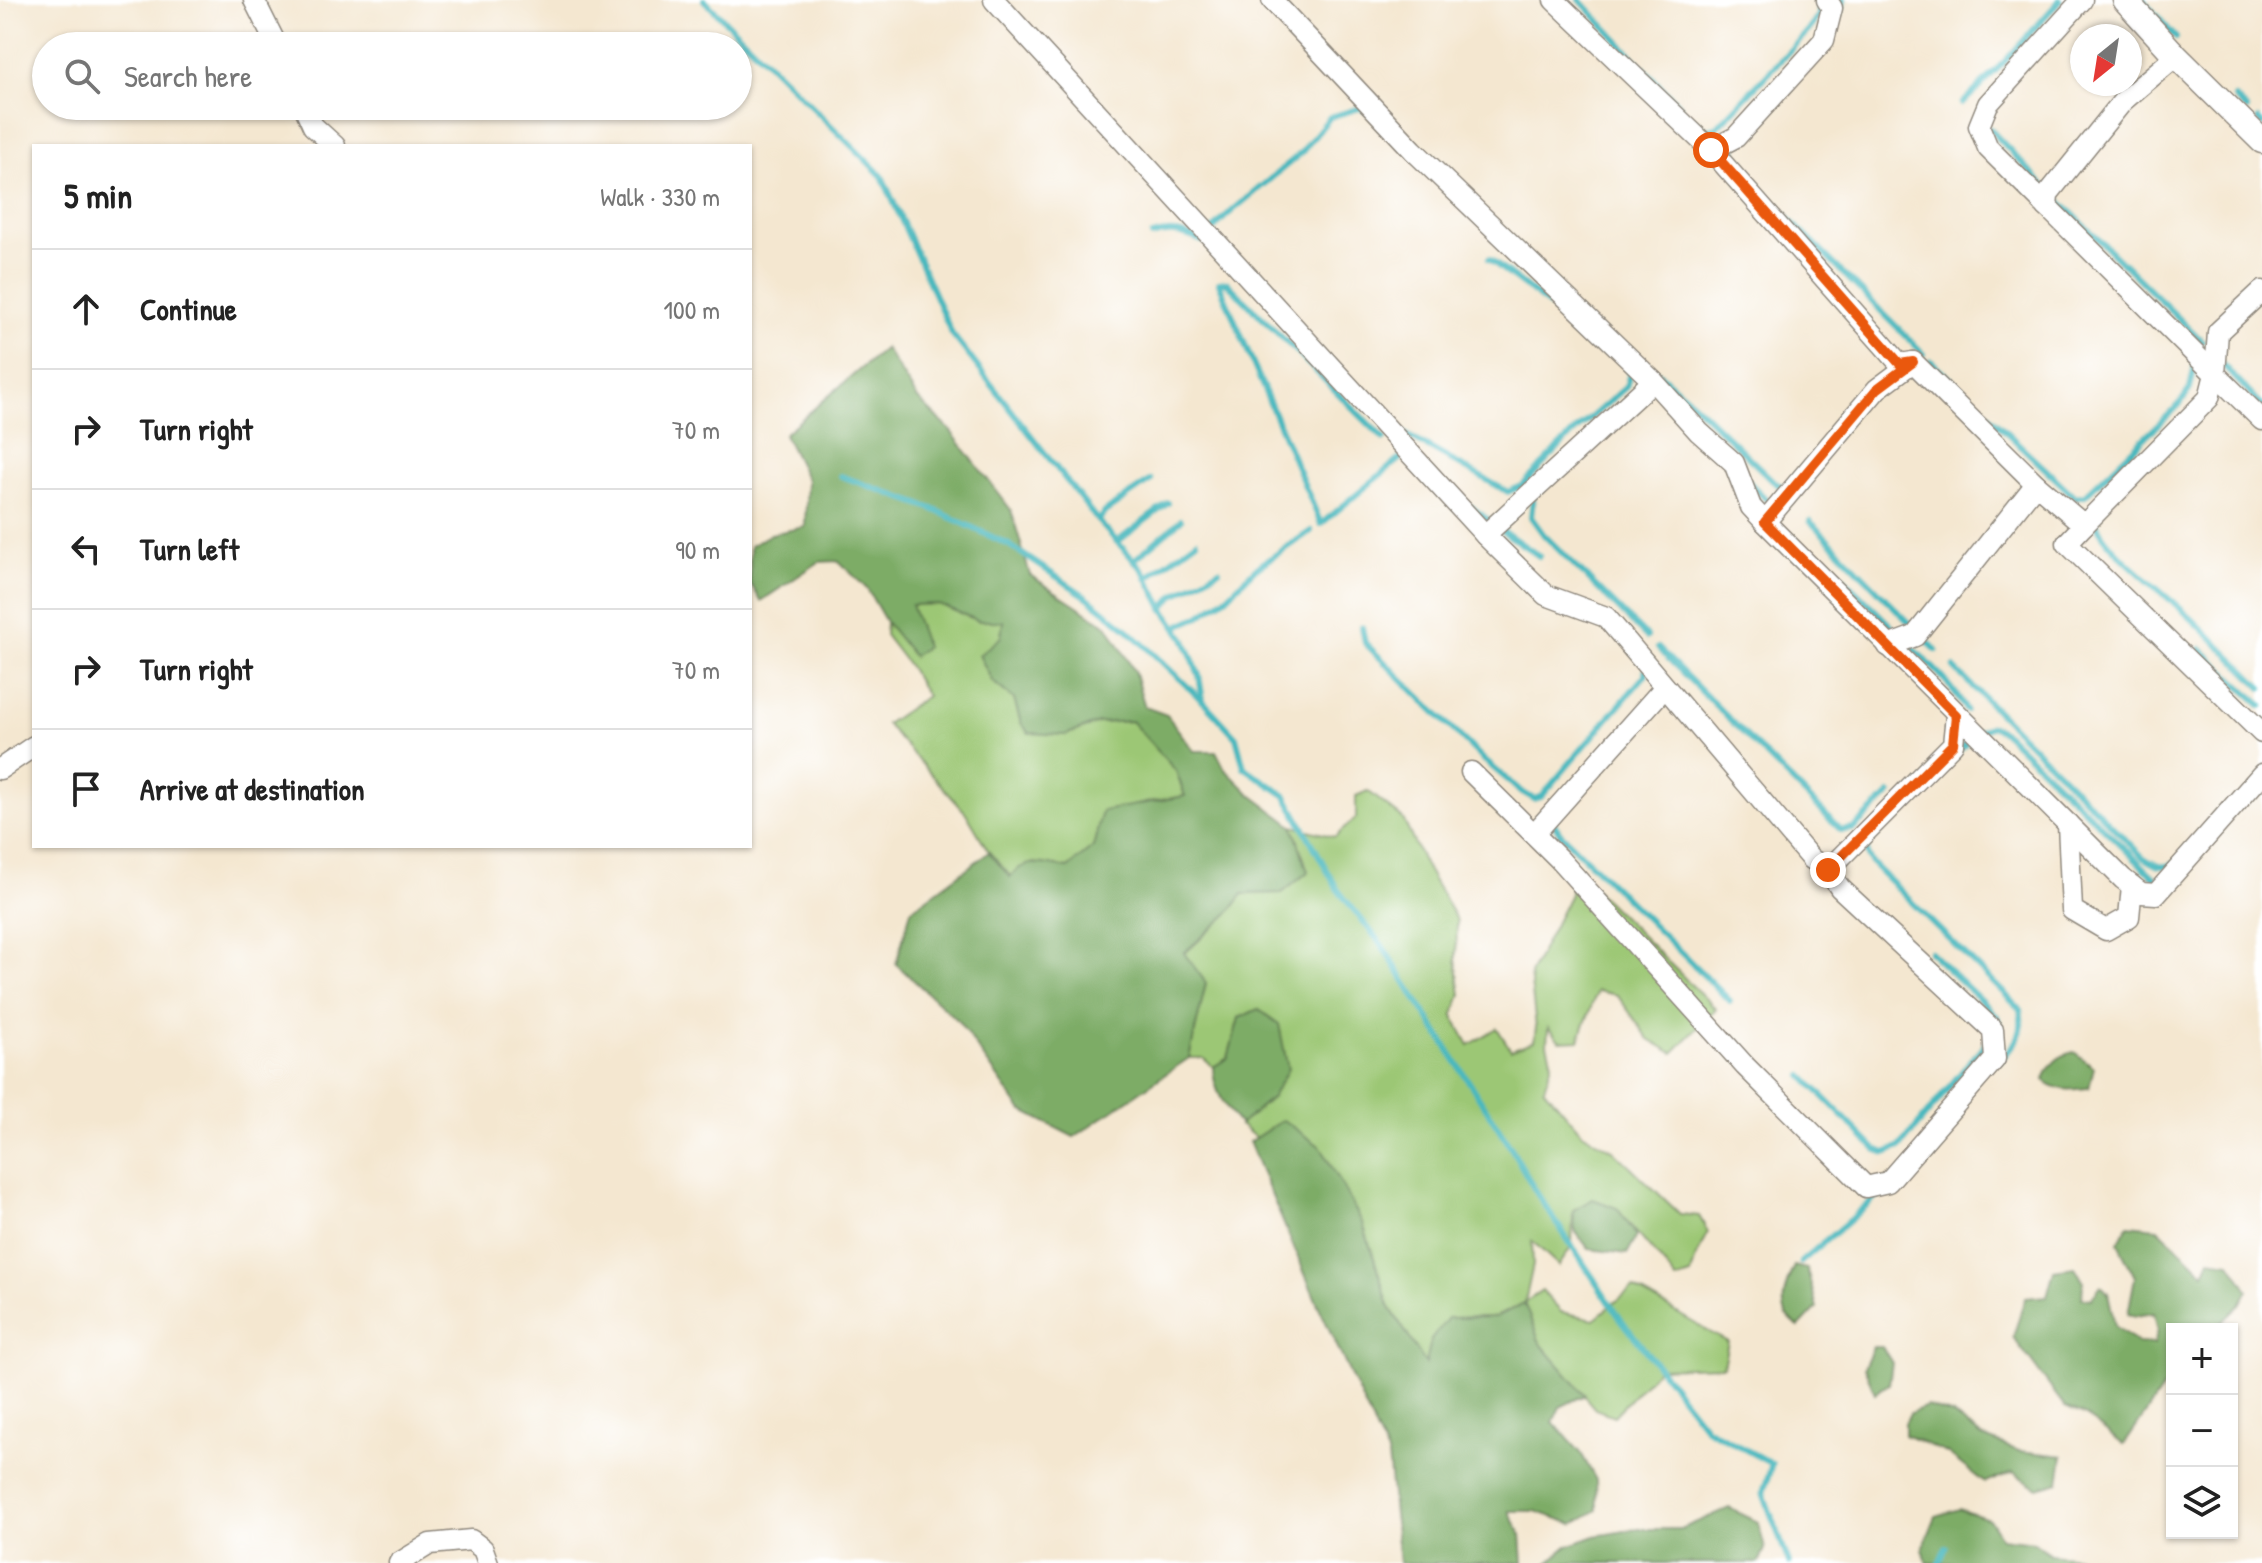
<!DOCTYPE html>
<meta charset="utf-8">
<style>
body{margin:0;font-family:"Patrick Hand",sans-serif;background:#f2f2f2;color:#222}
.controls{position:absolute;right:24px;bottom:24px;display:grid;overflow:hidden;border-radius:0px;box-shadow:0 2px 6px #0004}
.controls button{width:72px;height:72px;display:grid;place-items:center;padding:0;border:0;border-bottom:2px solid #e0e0e0;background:#fff;color:#222;font:40px sans-serif}
.compass{position:absolute;left:2070px;top:24px;width:72px;height:72px;border-radius:50%;background:#fff;box-shadow:0 2px 6px #0004;rotate:210deg}
.stop{position:absolute;width:24px;height:24px;margin:-18px;border:6px solid #ea580c;border-radius:50%;background:#fff}
.stop.end{background:#ea580c;border-color:#fff;box-shadow:0 2px 8px #0008}
.list{margin:0;padding:0;list-style:none}
h2{display:flex;justify-content:space-between;align-items:center;height:104px;margin:0;padding:0 32px;font-size:34px}
h2 small{font-size:26px;font-weight:400;color:#767676}
.list li{display:grid;grid-template-columns:52px 1fr auto;gap:24px;align-items:center;box-sizing:border-box;height:120px;padding:0 32px;border-top:2px solid #e0e0e0}
.list b{display:block;font-size:30px;white-space:nowrap}
.list em{font-size:26px;font-style:normal;color:#767676}
.icon{flex:none;width:44px;height:44px;fill:none;stroke:currentColor;stroke-width:2;stroke-linecap:round;stroke-linejoin:round}
.map{position:relative;flex:none;width:2262px;height:1563px;overflow:hidden}
.search{position:absolute;background:#fff;box-shadow:0 2px 6px #0004;left:32px;top:32px;width:720px;height:88px;display:flex;align-items:center;gap:20px;box-sizing:border-box;padding:0 28px;border-radius:44px;color:#767676;font-size:30px}
.panel{position:absolute;background:#fff;box-shadow:0 2px 6px #0004;left:32px;top:144px;width:720px;height:704px;border-radius:0px}
.map>svg:first-child{display:block}
</style>
<div class="map">
<svg width="2262" height="1563" viewBox="0 0 2262 1563">
<rect width="100%" height="100%" fill="#fff"/>
<filter id="ink" filterUnits="userSpaceOnUse"><feTurbulence type="fractalNoise" baseFrequency=".0125" numOctaves="2"/><feDisplacementMap in="SourceGraphic" scale="16" xChannelSelector="R" yChannelSelector="G"/><feConvolveMatrix kernelMatrix="1 2 1 2 8 2 1 2 1" color-interpolation-filters="sRGB"/></filter>
<filter id="wash" filterUnits="userSpaceOnUse"><feTurbulence type="fractalNoise" baseFrequency=".006" numOctaves="4" result="noise"/><feDisplacementMap in="SourceGraphic" scale="32" xChannelSelector="R" yChannelSelector="G"/><feGaussianBlur stdDeviation="1.8" result="paint"/><feColorMatrix in="noise" values="0 0 0 0 0 0 0 0 0 0 0 0 0 0 0 0 0 1.4 0 .05"/><feComposite in="paint" operator="in"/></filter>
<g filter="url(#wash)">
<rect width="100%" height="100%" fill="#f4e7d0"/>
<g fill="#9cc775" stroke="#647950" stroke-width="2">
<polygon points="938,604 979,621 1004,621 992,681 1014,699 1021,723 1065,735 1098,723 1132,721 1176,771 1185,796 1148,802 1068,868 1033,863 1011,877 989,852 966,813 886,724 927,696 908,665 885,635 886,622 913,656 910,605"/>
<path d="M1368,791l35,28 22,47 32,55 -1,38 5,36 -8,21 16,29 28,-17 14,22 23,-9 2,-13 -6,-54 40,-80 1,-28 145,143 -43,44 -24,-14 -32,-44 -20,-4 -18,49 -19,1 -12,-13 -1,16 5,19 -8,25 38,45 31,17 67,64 19,2 9,16 -12,25 -5,18 -15,5c-18,-26 -41,-46 -59,-72l-44,2 -1,36 -13,20 -27,-25 1,24 -8,37 17,-11 19,21 33,7 39,-31c33,17 62,37 95,54l-5,24 -64,2 -45,48 -19,-7 -55,-66 -16,-39 -28,13 -48,1 -22,47 -37,-59 -26,-82 -80,-104 -27,18 -16,-13 32,-28 -33,-79 -11,40 -15,9 -10,-9h-14l17,-75 -22,-29 44,-40 15,-20 39,-1 26,-21 -15,-46 42,11 21,-19v-22z"/>
</g>
<g fill="#7dac66" stroke="#546c48" stroke-width="2">
<path d="M885,348l33,51 31,30 62,81 19,65 78,51 26,45 11,36 22,8 27,36h22l9,18 25,25 43,32 15,46 -26,21 -39,1 -15,20 -44,39 22,30 -17,75 -115,79 -53,-27 -63,-89 -62,-57 15,-54 78,-58 21,25c16,-21 34,-12 58,-9l25,-21 9,-36 83,-15 -9,-25 -45,-50 -33,2 -33,12 -36,-2 -8,-10 -7,-24 -22,-18 -13,-26 22,-18 2,-16h-24l-41,-17 -27,1 15,42 -13,9 -27,-34 -19,-33 -28,-28 -20,1 -58,39 -11,-18v-37l21,-12 34,-7 2,-47 -23,-46z"/>
<path d="M1258,1009l21,15 9,45 -16,28 -32,28c-14,-17 -27,-35 -27,-58l15,-9 11,-40z"/>
<path d="M2074,1052l20,15 -5,21c-17,2 -32,4 -45,-8 5,-16 14,-25 30,-28z"/>
<polygon points="1283,1120 1321,1147 1363,1224 1389,1306 1426,1364 1431,1340 1448,1318 1496,1317 1524,1303 1540,1343 1585,1395 1560,1407 1553,1422 1581,1453 1596,1480 1597,1510 1573,1524 1535,1511 1509,1511 1521,1534 1523,1563 1399,1563 1388,1456 1319,1307 1249,1142"/>
<polygon points="1593,1199 1617,1208 1637,1236 1627,1254 1589,1249 1575,1231 1573,1210"/>
<polygon points="2128,1225 2158,1228 2204,1273 2210,1259 2230,1262 2248,1290 2239,1306 2215,1329 2172,1329 2172,1375 2124,1445 2086,1416 2065,1407 2013,1337 2025,1298 2047,1296 2054,1270 2075,1267 2083,1281 2082,1298 2091,1299 2101,1285 2108,1293 2115,1326 2138,1343 2154,1344 2158,1331 2154,1313 2136,1316 2128,1314 2135,1277 2118,1243"/>
<path d="M1794,1266l13,3 10,39 -18,19c-25,-13 -14,-41 -5,-61z"/>
<polygon points="1873,1347 1882,1347 1892,1363 1889,1384 1875,1393 1864,1367"/>
<polygon points="1927,1406 1953,1415 1982,1437 2019,1451 2063,1456 2059,1482 2038,1488 2013,1472 1985,1483 1947,1453 1905,1435 1905,1423 1910,1413"/>
<polygon points="1729,1508 1758,1522 1765,1549 1759,1563 1548,1563 1568,1546 1595,1536 1637,1529 1681,1529"/>
<polygon points="1959,1509 1989,1519 2001,1538 2034,1542 2050,1554 2079,1557 2084,1563 1927,1563 1923,1548 1936,1516"/>
</g>
<g fill="none" stroke-linecap="round" stroke-linejoin="round">
<g stroke="#49b8be" stroke-width="6">
<polyline points="704,0 882,176 952,334 1098,521 1144,571 1163,608 1184,638 1199,675 1203,701"/>
<polyline points="1580,0 1680,107"/>
<polyline points="2143,0 2176,38"/>
<polyline points="1839,15 1843,0"/>
<polyline points="2235,98 2247,109"/>
<polyline points="1962,104 2008,58 2060,0"/>
<polyline points="2258,120 2262,124"/>
<polyline points="1694,121 1705,130 1717,127 1809,30 1818,15 1818,0"/>
<polyline points="1990,129 2038,180 2202,341"/>
<polyline points="1735,144 1734,161 1742,170"/>
<polyline points="1749,179 1924,354"/>
<path d="M1152,236c19,-7 33,-2 50,5l24,-25 75,-63 29,-36 30,-9 7,3"/>
<polyline points="1489,259 1604,347"/>
<polyline points="1931,361 2075,497 2085,495 2179,405 2190,389 2195,364"/>
<polyline points="2220,362 2262,406"/>
<polyline points="1657,372 1693,403 1773,481 1783,488 1788,488"/>
<polyline points="1403,433 1508,492 1522,486 1573,433 1626,387 1630,373 1627,367"/>
<polyline points="1384,439 1226,282 1219,283 1321,524 1402,457"/>
<polyline points="841,476 933,509 1009,545 1087,597 1128,630 1204,702 1236,737 1244,767 1286,796 1338,890 1381,944 1510,1146 1536,1192 1620,1318 1706,1428 1772,1464 1763,1493 1789,1563"/>
<polyline points="1749,482 1772,505"/>
<polyline points="1533,499 1531,517 1544,535 1647,637"/>
<polyline points="1471,507 1491,522"/>
<path d="M2095,520c8,29 72,75 96,98 24,23 48,46 71,70"/>
<polyline points="1098,521 1105,512 1151,480"/>
<polyline points="1810,521 1936,650"/>
<polyline points="1500,529 1539,556"/>
<polyline points="1117,542 1168,503"/>
<polyline points="1134,560 1181,520"/>
<polyline points="1838,573 1900,635"/>
<polyline points="1147,578 1197,541"/>
<polyline points="1163,608 1175,595 1219,570"/>
<polyline points="1176,627 1198,617 1227,597 1256,568 1311,531"/>
<polyline points="1362,627 1365,643 1484,760 1522,792 1534,799 1541,797 1646,674 1645,671"/>
<path d="M1908,643c21,21 45,41 58,67"/>
<polyline points="1658,648 1841,830 1853,829 1890,794"/>
<polyline points="2201,649 2262,706"/>
<path d="M1954,668l190,190c11,7 17,11 29,6"/>
<polyline points="1956,753 1978,732 1992,726 2006,734 2160,883"/>
<polyline points="1554,817 1553,822 1560,833 1730,1001"/>
<path d="M1868,839l-2,13 5,10 149,147c5,27 -4,33 -20,51"/>
<polyline points="1930,952 1997,1016 2000,1027"/>
<polyline points="1803,1076 1875,1149 1886,1153 1900,1147 1987,1041"/>
<polyline points="1801,1262 1883,1191"/>
<polyline points="1939,1563 1946,1547"/>
</g>
</g>
</g>
<g filter="url(#ink)">
<g fill="none" stroke-linecap="round" stroke-linejoin="round">
<defs>
<g id="minor">
<polyline points="254,0 277,46"/>
<polyline points="994,0 1485,535 1546,595 1606,617 1811,859 1828,870 1953,744 1956,715"/>
<polyline points="1272,0 1413,150 1653,381 1699,432 1734,463 1751,507 1765,522"/>
<polyline points="1554,0 1711,150"/>
<polyline points="1827,0 1832,8 1824,40 1736,137 1711,150 1900,364 1913,362 2036,484 2084,525 2209,398 2215,374 1988,148 1979,126 1988,104 2082,0"/>
<polyline points="304,106 313,126 335,146"/>
<polyline points="2047,207 2048,194 2123,101 2176,56"/>
<polyline points="2262,291 2218,332 2215,374 2262,420"/>
<polyline points="1913,362 1877,389 1765,522 2123,879 2141,893 2156,894 2262,774"/>
<polyline points="2084,525 2067,543 2262,733"/>
<polyline points="1485,535 1653,381"/>
<polyline points="1888,646 1915,636 2036,484"/>
<polyline points="0,769 34,746"/>
<polyline points="1471,772 1559,859 1745,1066 1866,1187 1888,1182 1995,1059 1993,1030 1840,888 1828,870"/>
<polyline points="2068,824 2072,910 2106,930 2129,917 2132,886"/>
<polyline points="1534,834 1665,687"/>
<polyline points="399,1563 430,1544 471,1540 483,1549 488,1563"/>
</g>
<polyline id="tertiary" points="2125,0 2176,56 2262,141"/>
</defs>
<use href="#minor" stroke="#90897e" stroke-width="23"/>
<use href="#tertiary" stroke="#90897e" stroke-width="27"/>
<use href="#minor" stroke="#fff" stroke-width="20"/>
<use href="#tertiary" stroke="#fff" stroke-width="24"/>
</g>
</g>
<g fill="none" stroke-linecap="round" stroke-linejoin="round" filter="url(#ink)">
<polyline stroke="#ea580c" stroke-width="10" points="1711,150 1900,364 1913,362 1877,389 1765,522 1956,715 1953,744 1828,870"/>
</g>
</svg>
<div class="controls">
<button>+</button>
<button>−</button>
<button><svg class="icon" aria-label="layers" viewBox="0 0 24 24"><path d="M12 4l9 5-9 5-9-5zM3 14l9 5 9-5"/></svg></button>
</div>
<svg class="compass" viewBox="-18 -18 36 36"><path d="M0-13l5 13h-10z" fill="#e53935"/><path d="M0 13l5-13h-10z" fill="#767676"/></svg>
<div class="stop" style="left:1711px;top:150px"></div>
<div class="stop end" style="left:1828px;top:870px"></div>
<div class="search"><svg class="icon" aria-label="search" viewBox="0 0 24 24"><circle cx="10" cy="10" r="6"/><path d="M15 15l6 6"/></svg>Search here</div>
<section class="panel">
<h2>5 min<small>Walk · 330 m</small></h2>
<ul class="list">
<li><svg class="icon" aria-label="ahead" viewBox="0 0 24 24"><path d="M12 20V5M6 11l6-6 6 6"/></svg><div><b>Continue</b></div><em>100 m</em></li>
<li><svg class="icon" aria-label="right" viewBox="0 0 24 24"><path d="M7 20v-9h11M14 6l5 5-5 5"/></svg><div><b>Turn right</b></div><em>70 m</em></li>
<li><svg class="icon" aria-label="left" viewBox="0 0 24 24"><path d="M17 20v-9H6M10 6l-5 5 5 5"/></svg><div><b>Turn left</b></div><em>90 m</em></li>
<li><svg class="icon" aria-label="right" viewBox="0 0 24 24"><path d="M7 20v-9h11M14 6l5 5-5 5"/></svg><div><b>Turn right</b></div><em>70 m</em></li>
<li><svg class="icon" aria-label="arrive" viewBox="0 0 24 24"><path d="M6 21V4h12l-3 4 3 4H6"/></svg><div><b>Arrive at destination</b></div></li>
</ul>
</section>
</div>
